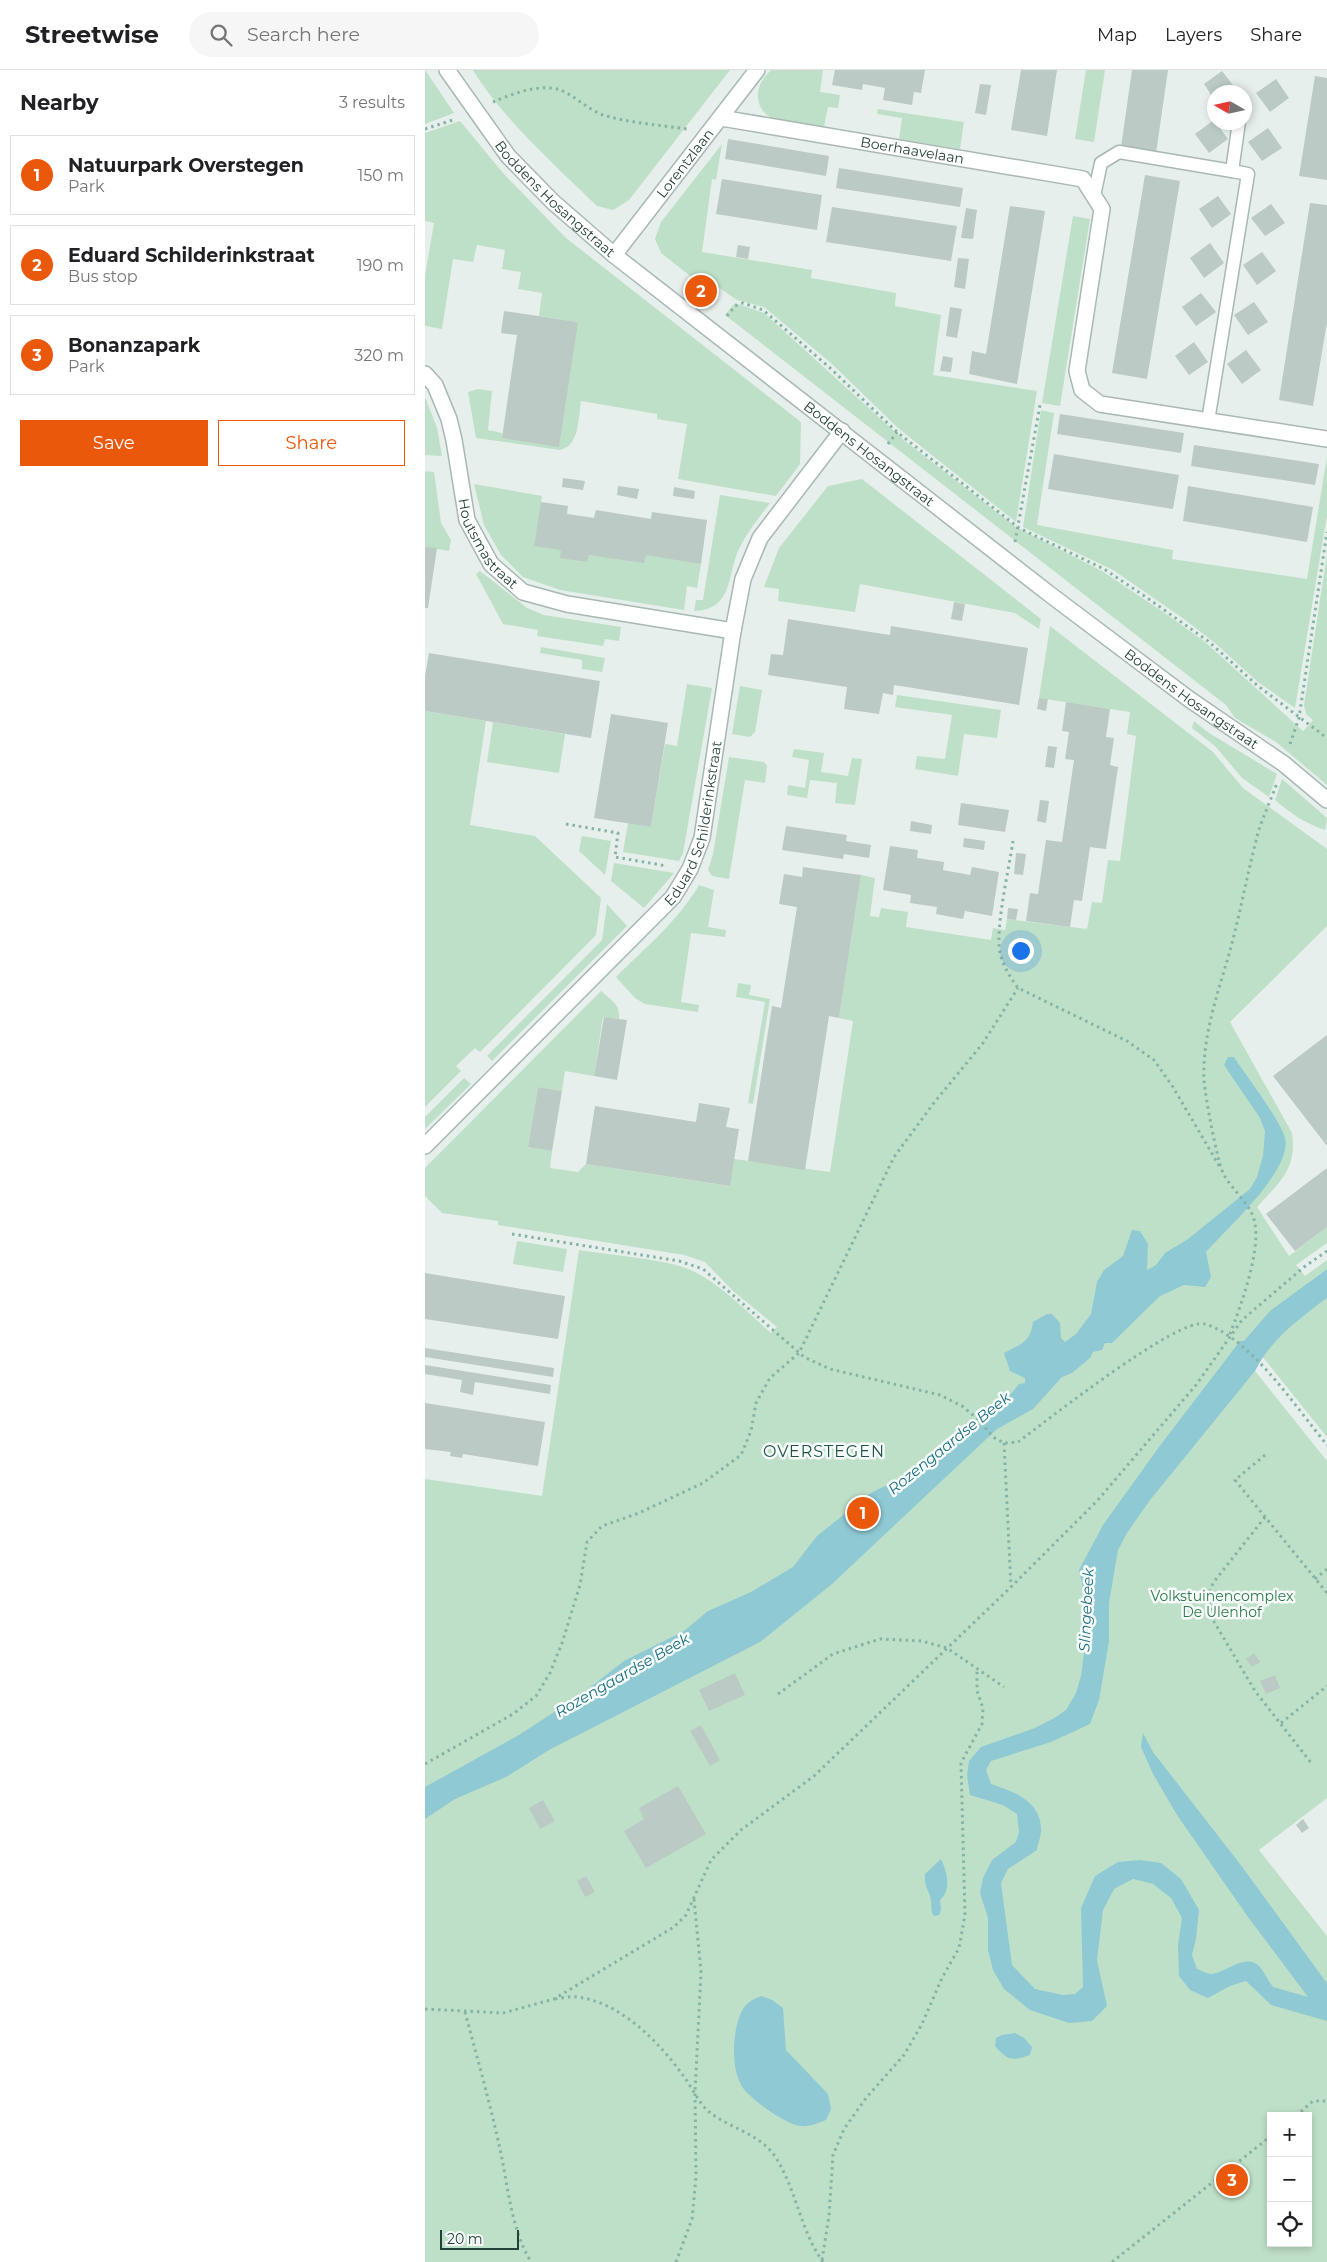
<!DOCTYPE html>
<meta charset="utf-8">
<style>
body{margin:0;font-family:Montserrat,sans-serif;background:#f6f6f6;color:#202124}
.controls{position:absolute;right:15px;bottom:15px;display:grid;overflow:hidden;border-radius:0px;box-shadow:0 2px 8px #0003}
.controls button{width:45px;height:45px;display:grid;place-items:center;padding:0;border:0;border-bottom:1px solid #e0e0e0;background:#fff;color:#202124;font:25px sans-serif}
.compass{position:absolute;left:782px;top:15px;width:45px;height:45px;border-radius:50%;background:#fff;box-shadow:0 2px 8px #0003;rotate:279deg}
.scale{position:absolute;left:15px;bottom:12px;width:79px;box-sizing:border-box;padding-left:5px;border:2px solid #24423a;border-top:0;font-size:14px;line-height:18px;white-space:nowrap;color:#24423a;-webkit-text-stroke:4px #f7fbf9;paint-order:stroke}
.you{position:absolute;left:595px;top:880px;width:18px;height:18px;margin:-12px;border:4px solid #fff;border-radius:50%;background:#1a73e8;box-shadow:0 0 0 8px #1a73e833}
.badge{display:grid;place-items:center;width:32px;height:32px;border-radius:50%;background:#ea580c;color:#fff;font-size:16px;font-weight:700}
.pin{position:absolute;translate:-50% -50%;border:2px solid #fff;box-shadow:0 1px 5px #0006}
.list{margin:0;padding:0;list-style:none}
h2{display:flex;justify-content:space-between;align-items:center;height:65px;margin:0;padding:0 20px;font-size:21px}
h2 small{font-size:16px;font-weight:400;color:#757577}
.list li{display:grid;grid-template-columns:32px 1fr auto;gap:15px;align-items:center;box-sizing:border-box;height:80px;margin:0 10px 10px;padding:0 10px;border:1px solid #e0e0e0;border-radius:0px}
.list b{display:block;font-size:19px;white-space:nowrap}
.list p{margin:0;font-size:16px;white-space:nowrap;color:#757577}
.list em{font-size:16px;font-style:normal;color:#757577}
.actions{display:flex;gap:10px;padding:15px 20px}
.actions a{flex:1;padding:11px 0;border:1px solid #ea580c;border-radius:0px;text-align:center;font-size:18px;color:#ea580c}
.actions .main{background:#ea580c;color:#fff}
.icon{flex:none;width:28px;height:28px;fill:none;stroke:currentColor;stroke-width:2;stroke-linecap:round;stroke-linejoin:round}
.map{position:relative;flex:none;width:902px;height:2192px;overflow:hidden}
header{display:flex;align-items:center;gap:30px;box-sizing:border-box;height:70px;padding:0 25px;background:#fff;border-bottom:1px solid #e0e0e0}
header strong{font-size:24px}
nav{display:flex;gap:28px;margin-inline-start:auto;font-size:18px}
.search{width:350px;height:45px;background:#f6f6f6;display:flex;align-items:center;gap:12px;box-sizing:border-box;padding:0 18px;border-radius:28px;color:#757577;font-size:19px}
main{display:flex}
aside{flex:1;background:#fff}
.map>svg:first-child{display:block}
</style>
<header>
<strong>Streetwise</strong>
<div class="search"><svg class="icon" aria-label="search" viewBox="0 0 24 24"><circle cx="10" cy="10" r="6"/><path d="M15 15l6 6"/></svg>Search here</div>
<nav><a>Map</a><a>Layers</a><a>Share</a></nav>
</header>
<main>
<aside>
<h2>Nearby<small>3 results</small></h2>
<ul class="list">
<li><span class="badge">1</span><div><b>Natuurpark Overstegen</b><p>Park</p></div><em>150 m</em></li>
<li><span class="badge">2</span><div><b>Eduard Schilderinkstraat</b><p>Bus stop</p></div><em>190 m</em></li>
<li><span class="badge">3</span><div><b>Bonanzapark</b><p>Park</p></div><em>320 m</em></li>
</ul>
<div class="actions"><a class="main">Save</a><a>Share</a></div>
</aside>
<div class="map">
<svg width="902" height="2192" viewBox="0 0 902 2192">
<rect width="100%" height="100%" fill="#e6efeb"/>
<g fill="#bfe0c8" fill-rule="evenodd">
<polygon points="0,0 29,43 0,54"/>
<path d="M48,0h257l-101,130 -16,10 -16,-4c-40,-39 -96,-89 -124,-136z"/>
<path d="M346,0h52l-3,22 20,3 -2,13 -10,-1 -4,20c-23,-3 -63,0 -66,-29 -1,-12 5,-20 13,-28z"/>
<polygon points="661,0 680,0 669,72 650,69"/>
<polygon points="453,39 539,52 535,79 474,69 477,48 452,44"/>
<path d="M35,51l43,52 63,65 235,184 -1,42 -24,32 -98,-17 9,-55 -30,-5v-5l-76,-13c-3,18 -1,44 -21,49l-84,-12 -8,-46 10,-3 14,2 -4,39 14,3v3l76,-114 -39,-6 3,-23 -24,-4 3,-17 -19,-3 3,-19 -28,-5 -4,17 -20,-3 -11,70 -17,-3v-50l9,-53 -9,-2v-88z"/>
<polygon points="297,74 291,110 287,109 277,182 387,200 386,208 471,223 470,236 516,245 508,305 612,321 591,452 473,358 406,293 339,237 312,230 287,213 282,219 236,183 230,169 236,152"/>
<polygon points="648,146 665,149 635,336 617,333"/>
<polygon points="310,233 339,243 480,371 591,457 677,501 741,544 779,571 878,661 888,650 881,644 879,635 902,484 902,715 851,672 810,648 801,635 300,245"/>
<polygon points="0,327 12,358 17,386 0,385"/>
<polygon points="616,340 629,343 612,455 748,480 747,489 882,509 902,387 902,445 870,638 833,612 790,573 759,549 688,500 598,457"/>
<polygon points="0,401 9,402 16,453 26,470 24,481 0,477"/>
<polygon points="437,409 616,549 614,559 590,543 435,514 430,542 353,531 354,519 339,517 354,478 403,416"/>
<polygon points="49,414 117,426 116,432 133,452 276,494 272,518 262,516 259,540 135,520 98,507 76,485 59,455"/>
<path d="M295,425l50,8c-10,13 -21,27 -29,42 -15,27 -6,65 -47,66l2,-11h7z"/>
<polygon points="55,501 102,538 119,545 196,557 194,571 180,569 178,576 112,566 113,560 78,554 51,504"/>
<path d="M625,556l163,126 30,36 84,61v77l-97,96 62,111c5,37 -12,48 -35,74l32,49 38,-29v16l-31,22 9,11 22,-16v9l-18,13 -67,83 13,6 72,90v337l-68,52 68,86v47l-87,-118 87,134v263h-902v-783l117,17 37,-246c30,5 89,9 114,21 29,14 54,41 78,62l6,-6 -44,-36 -28,-29 -21,-7 -186,-30v-4l-56,-8 -17,-17v-28l176,-177c10,9 20,14 18,28l-16,-2 -9,59 -29,-5 -3,20 -24,-4 -10,60 24,4 -2,17 28,4 8,-8 143,22 5,-27 96,13 23,-151 -14,-3 22,-143 14,3 -5,38 9,1 2,-9 27,4 -2,15 85,13 2,-12 12,2 2,-11 80,10 5,-27 10,1 6,-43 12,1 16,-125 -9,-2 3,-22 -91,-14zM846,2046h37v127h-37z"/>
<polygon points="116,577 180,588 177,602 157,599 157,590 115,583"/>
<polygon points="262,614 287,618 258,783 254,791 198,782 203,753 226,757 240,674 252,676"/>
<polygon points="315,616 337,620 330,662 325,667 307,664"/>
<polygon points="472,625 576,640 572,668 539,664 533,706 490,699 492,686 520,689 527,645 470,637"/>
<polygon points="0,641 61,651 45,755 110,766 176,828 171,865 55,982 50,978 31,996 36,1001 0,1037"/>
<polygon points="769,651 784,663 852,704 844,727 817,708 790,676 767,658"/>
<polygon points="68,652 140,664 134,703 62,692"/>
<polygon points="369,679 399,683 396,702 423,706 427,688 437,689 430,735 410,733 412,713 385,710 382,728 362,725 363,715 380,718 384,690 367,687"/>
<polygon points="304,687 339,692 342,696 340,713 320,710 304,809 287,806 283,800 288,784"/>
<path d="M857,709l45,39 -2,12c-19,-6 -35,-17 -50,-30z"/>
<polygon points="157,766 186,771 180,805 154,781"/>
<polygon points="189,793 249,803 219,838 186,811"/>
<path d="M274,815l15,5 -6,37 18,3 -1,7 -34,-4 -10,69 18,3 -1,7 -53,-8 -10,-6 -19,-21c29,-29 62,-56 83,-92z"/>
<polygon points="182,834 202,856 67,991 62,986 177,870"/>
<polygon points="313,913 326,915 324,925 345,929 328,1034 323,1033 340,932 311,927"/>
<polygon points="39,1008 46,1014 0,1059 0,1047"/>
<polygon points="92,1171 142,1179 138,1202 88,1194"/>
<path d="M902,1228v139l-65,-81c16,-24 42,-41 65,-58z"/>
</g>
<g fill="#8ec9d4">
<path d="M803,987h6c12,19 46,62 51,81 8,32 -59,91 -79,114l5,25 -6,10 -21,-2 -24,11 -48,47h-7l-3,7 -9,2 -3,6 -18,15 -10,4 -29,32 -36,20 -165,155 -72,58 -211,108 -43,27 -51,22 -30,20v-32l94,-52 60,-39 45,-35 60,-30 24,-20 43,-19 42,-25 24,-31 54,-43 36,-18 34,-22 16,-18 35,-18 27,-33 6,-1v-5l-15,-7 -6,-18c17,-10 26,-9 29,-31l14,-8h5l8,9 1,15 4,4 11,-8 15,-20 6,-32 7,-12 19,-14 9,-26 8,1 8,13 -1,26 9,-5 9,-12 23,-14 62,-50 7,-12 6,-21 2,-25 -5,-13 -36,-53z"/>
<path d="M902,1199v29c-28,21 -56,41 -72,73l-105,129 -23,33 -9,17 -9,53v38l-10,59 -9,24 -39,18 -60,19 -5,9 5,14c21,7 48,16 50,43 1,7 -3,16 -4,23l-29,19 -7,14 11,82 23,24 28,6 12,-1 8,-7 -2,-79 14,-32 23,-14 22,-2 21,3 20,16 18,31 -3,29 -4,16 5,14c4,1 10,5 14,5 15,-1 35,-22 49,-7 5,6 8,14 13,20l35,10 -60,-80 -71,-102 -24,-41 -12,-27 2,-14 10,19 87,112 87,119v38l-56,-16 -25,-24 -16,5 -22,12 -18,-8 -11,-14 -1,-31 4,-27 -11,-20 -18,-14 -20,-5 -19,10 -11,21 -6,50 10,46 -15,15 -23,2 -39,-13 -26,-21 -11,-19 -5,-20v-32l-8,-25 3,-15 9,-18 24,-18 3,-10 -2,-18 -14,-9 -33,-10 -3,-20 2,-14 12,-14 54,-19 21,-11 10,-7 10,-17 5,-17 8,-61 -10,-45 24,-45 56,-78 81,-106h4l26,-30z"/>
<path d="M516,1789c6,13 11,31 -1,41l1,10 -2,5 -5,1c-4,-6 -2,-8 -3,-15 -1,-11 -7,-12 -6,-27z"/>
<path d="M336,1926l11,4 11,8 3,42 42,44 3,15 -5,11c-7,3 -17,7 -26,6 -15,-2 -48,-26 -57,-38 -13,-18 -11,-60 0,-79 4,-7 11,-10 18,-13z"/>
<path d="M590,1963l9,5 8,9 -2,8c-18,6 -22,6 -35,-9l1,-8 6,-3z"/>
</g>
<g fill="#bbcac4">
<polygon points="410,0 500,0 496,23 489,22 487,35 458,30 460,18 438,14 437,20 407,15"/>
<polygon points="596,0 632,0 622,66 586,60"/>
<polygon points="707,0 743,0 731,83 696,77"/>
<polygon points="797,1 811,19 807,22 789,22 789,29 779,14"/>
<polygon points="890,6 902,8 902,110 874,106"/>
<polygon points="851,9 864,28 845,42 831,23"/>
<polygon points="555,14 566,15 561,45 550,43"/>
<polygon points="789,50 803,69 784,83 770,64"/>
<polygon points="843,58 857,78 837,91 823,72"/>
<polygon points="303,69 404,86 401,106 300,89"/>
<polygon points="414,98 538,118 535,137 411,118"/>
<polygon points="720,105 755,111 722,309 687,303"/>
<polygon points="297,109 397,125 392,160 291,144"/>
<polygon points="793,126 806,144 787,158 774,139"/>
<polygon points="885,133 902,135 902,252 888,336 854,330"/>
<polygon points="846,134 860,153 840,166 826,148"/>
<polygon points="585,136 620,141 592,314 544,304 547,281 561,284"/>
<polygon points="407,137 532,156 526,191 401,172"/>
<polygon points="541,138 552,140 548,169 536,168"/>
<polygon points="785,173 799,193 779,208 765,188"/>
<polygon points="313,175 325,177 323,189 311,187"/>
<polygon points="837,182 851,201 832,215 818,195"/>
<polygon points="533,188 544,189 540,219 529,217"/>
<polygon points="776,223 791,242 771,256 757,237"/>
<polygon points="829,232 843,252 823,265 809,245"/>
<polygon points="525,237 537,239 532,268 521,266"/>
<polygon points="79,241 153,252 134,377 77,368 92,265 76,263"/>
<polygon points="769,272 783,292 764,305 750,286"/>
<polygon points="821,280 836,300 817,314 802,294"/>
<polygon points="518,286 528,288 526,302 515,301"/>
<polygon points="635,344 759,363 756,383 632,364"/>
<polygon points="769,375 894,394 890,415 766,396"/>
<polygon points="629,384 754,405 748,439 623,419"/>
<polygon points="138,408 160,411 158,420 137,417"/>
<polygon points="193,416 214,419 212,429 192,425"/>
<polygon points="763,416 888,437 882,472 758,451"/>
<polygon points="249,417 270,421 269,429 248,426"/>
<polygon points="116,432 143,436 142,444 169,448 171,440 226,449 227,442 282,450 276,494 221,485 219,493 164,485 162,492 135,488 136,480 109,476"/>
<polygon points="0,477 12,478 3,538 0,538"/>
<polygon points="529,532 540,534 537,551 526,549"/>
<polygon points="363,549 465,565 466,556 603,578 594,635 469,615 468,625 458,623 454,644 419,639 422,617 343,605 346,584 358,585"/>
<polygon points="4,583 175,611 166,668 0,641 0,606"/>
<polygon points="614,628 623,629 621,641 612,639"/>
<polygon points="641,632 685,639 681,667 689,668 685,695 693,697 681,779 665,777 657,831 649,830 645,857 601,851 605,823 613,824 621,770 637,772 649,690 640,689 644,662 637,661"/>
<polygon points="186,644 243,653 226,757 169,748"/>
<polygon points="623,676 632,677 629,698 620,697"/>
<polygon points="615,730 624,731 621,753 612,751"/>
<polygon points="536,733 584,740 580,762 533,755"/>
<polygon points="486,751 507,755 506,764 485,761"/>
<polygon points="361,756 422,765 421,771 446,775 444,788 419,784 418,789 357,780"/>
<polygon points="539,768 560,771 559,780 538,777"/>
<polygon points="465,776 493,780 492,788 519,792 518,800 545,805 547,797 574,802 567,846 540,841 538,849 511,844 512,837 485,833 486,825 458,820"/>
<polygon points="591,783 601,784 598,805 589,804"/>
<polygon points="378,797 436,805 414,948 404,946 380,1100 323,1091 347,936 356,938 372,837 354,834 359,804 377,807"/>
<polygon points="583,838 593,839 591,850 582,849"/>
<polygon points="179,947 202,950 192,1010 169,1006"/>
<polygon points="902,965 902,1076 848,1006"/>
<polygon points="113,1017 137,1021 127,1081 103,1077"/>
<polygon points="274,1033 305,1038 301,1057 314,1059 305,1116 161,1094 170,1036 271,1052"/>
<polygon points="902,1098 902,1157 870,1181 841,1144"/>
<polygon points="0,1203 140,1226 133,1269 0,1249"/>
<polygon points="0,1278 129,1298 128,1307 0,1287"/>
<polygon points="0,1295 126,1315 125,1324 50,1312 48,1325 35,1322 37,1310 0,1304"/>
<polygon points="0,1333 120,1352 113,1396 38,1384 37,1388 25,1386 26,1382 0,1379"/>
<polygon points="829,1583 835,1592 827,1597 821,1589"/>
<polygon points="310,1603 320,1625 284,1641 274,1620"/>
<polygon points="850,1605 855,1618 841,1624 835,1611"/>
<polygon points="276,1655 295,1690 285,1696 265,1661"/>
<polygon points="253,1716 281,1764 221,1798 199,1761 219,1749 214,1738"/>
<polygon points="118,1730 130,1751 115,1759 104,1738"/>
<polygon points="878,1749 884,1758 877,1763 871,1755"/>
<polygon points="161,1806 170,1822 160,1827 152,1811"/>
</g>
<g fill="none" stroke-linecap="round" stroke-linejoin="round">
<defs>
<g id="service">
<polyline points="669,126 676,93 694,82 807,101"/>
<polyline points="783,351 823,104 807,101 814,52"/>
</g>
<g id="minor">
<path id="s1" d="M296,48l362,61 19,30 -25,162 5,19 18,14 227,35"/>
<path id="s2" d="M189,185l143,-185"/>
<path id="s3" d="M0,304l10,11 14,34 5,21 13,80 24,44 32,28 44,12 166,27"/>
<path id="s4" d="M0,1076l248,-249 17,-28 12,-31 31,-207 10,-52 17,-41 82,-107"/>
</g>
<g id="tertiary">
<path id="s5" d="M22,0l61,86 45,46 61,53 438,341 137,103 95,65 43,36"/>
</g>
</defs>
<use href="#service" stroke="#a8b8b2" stroke-width="15"/>
<use href="#minor" stroke="#a8b8b2" stroke-width="18"/>
<use href="#tertiary" stroke="#a8b8b2" stroke-width="18"/>
<g stroke="#86b3a5" stroke-width="3" stroke-dasharray="2.5 4" stroke-linecap="butt">
<path d="M68,32c19,-8 47,-19 67,-12 14,5 27,19 43,25 27,8 56,10 84,14"/>
<polyline points="0,59 31,49"/>
<polyline points="302,246 310,236 318,233 338,240 405,298 472,362 594,458 679,499 718,525 783,571 833,616 902,668"/>
<polyline points="463,374 472,362"/>
<polyline points="590,472 615,335"/>
<polyline points="865,674 874,648 902,462"/>
<polyline points="141,754 193,763 190,787 242,796"/>
<path d="M588,771c-4,28 -18,87 -13,112 3,13 10,24 18,35l109,53 27,19 19,27 48,82"/>
<path d="M87,1164l167,27 24,8 101,88 26,12 110,26 22,11 17,14 14,17 11,6 14,-1c27,-20 161,-126 187,-118 46,14 92,85 122,121"/>
<path d="M805,1264c11,-29 30,-80 25,-110 -3,-20 -23,-33 -32,-51 -6,-13 -18,-77 -19,-93 -2,-45 15,-90 27,-133 10,-38 17,-76 27,-114 5,-17 13,-33 19,-50"/>
<polyline points="579,1373 586,1517"/>
<polyline points="840,1385 810,1410 902,1523"/>
<polyline points="840,1447 788,1513 783,1526 788,1550 830,1621 887,1694"/>
<polyline points="890,1509 902,1499"/>
<polyline points="353,1624 408,1584 455,1569 497,1571 522,1578 579,1617"/>
<polyline points="856,1653 902,1616"/>
<polyline points="0,1694 88,1644 111,1626 125,1603 137,1573 155,1515 162,1472 177,1456 214,1443 278,1413 316,1385 326,1361 331,1333 345,1308 374,1283 469,1087 508,1034 558,973 593,918"/>
<path d="M130,1929c7,-1 15,-3 22,-2 43,5 81,44 105,77 9,11 16,28 26,37 21,17 50,22 66,44 22,32 26,75 49,107"/>
<polyline points="0,1939 78,1943 129,1929 249,1857 261,1845 286,1790 316,1760 389,1706 586,1517 672,1431 771,1315 817,1250 879,1197 902,1181"/>
<path d="M40,1942c12,45 25,91 35,137 8,37 11,80 31,113"/>
<polyline points="871,2046 888,2031 902,2031"/>
<polyline points="397,2190 404,2146 408,2085 419,2059 441,2028 479,1985 497,1954 517,1908 534,1878 540,1845 536,1693 557,1654 558,1638 552,1621 552,1599"/>
<polyline points="251,2192 267,2149 271,2107 270,2023 276,1902 269,1829"/>
<polyline points="687,2192 846,2066"/>
</g>
<use href="#service" stroke="#fff" stroke-width="12"/>
<use href="#minor" stroke="#fff" stroke-width="15"/>
<use href="#tertiary" stroke="#fff" stroke-width="15"/>
</g>
<g text-anchor="middle" dominant-baseline="central" stroke-width="5" stroke-linejoin="round" paint-order="stroke">
<g font-size="14" fill="#24423a" stroke="#f7fbf9">
<text stroke="none"><textPath href="#s1" startOffset="194">Boerhaavelaan</textPath></text>
<text stroke="none"><textPath href="#s2" startOffset="116">Lorentzlaan</textPath></text>
<text stroke="none"><textPath href="#s5" startOffset="169">Boddens Hosangstraat</textPath></text>
<text stroke="none"><textPath href="#s5" startOffset="574">Boddens Hosangstraat</textPath></text>
<text stroke="none"><textPath href="#s3" startOffset="185">Houtsmastraat</textPath></text>
<text stroke="none"><textPath href="#s5" startOffset="979">Boddens Hosangstraat</textPath></text>
<text stroke="none"><textPath href="#s4" startOffset="429">Eduard Schilderinkstraat</textPath></text>
</g>
<g font-size="14" fill="#2d7a4b" stroke="#f7fbf9">
<text x="797" y="1526">Volkstuinencomplex<tspan x="797" dy="16">De Ulenhof</tspan></text>
</g>
<g font-size="15" font-style="italic" fill="#1c6f80" stroke="#f7fbf9">
<text transform="translate(524 1373) rotate(-39)">Rozengaardse Beek</text>
<text transform="translate(661 1540) rotate(-87)">Slingebeek</text>
<text transform="translate(197 1605) rotate(-30)">Rozengaardse Beek</text>
</g>
<g font-size="16" letter-spacing="1" fill="#1f5548" stroke="#f7fbf9">
<text x="399" y="1381">OVERSTEGEN</text>
</g>
</g>
</svg>
<div class="controls">
<button>+</button>
<button>−</button>
<button><svg class="icon" aria-label="locate" viewBox="0 0 24 24"><circle cx="12" cy="12" r="6"/><path d="M12 2v4M12 18v4M2 12h4M18 12h4"/></svg></button>
</div>
<svg class="compass" viewBox="-18 -18 36 36"><path d="M0-13l5 13h-10z" fill="#e53935"/><path d="M0 13l5-13h-10z" fill="#757577"/></svg>
<div class="scale">20 m</div>
<div class="you"></div>
<div class="pin badge" style="left:438px;top:1443px">1</div>
<div class="pin badge" style="left:276px;top:221px">2</div>
<div class="pin badge" style="left:807px;top:2110px">3</div>
</div>
</main>
